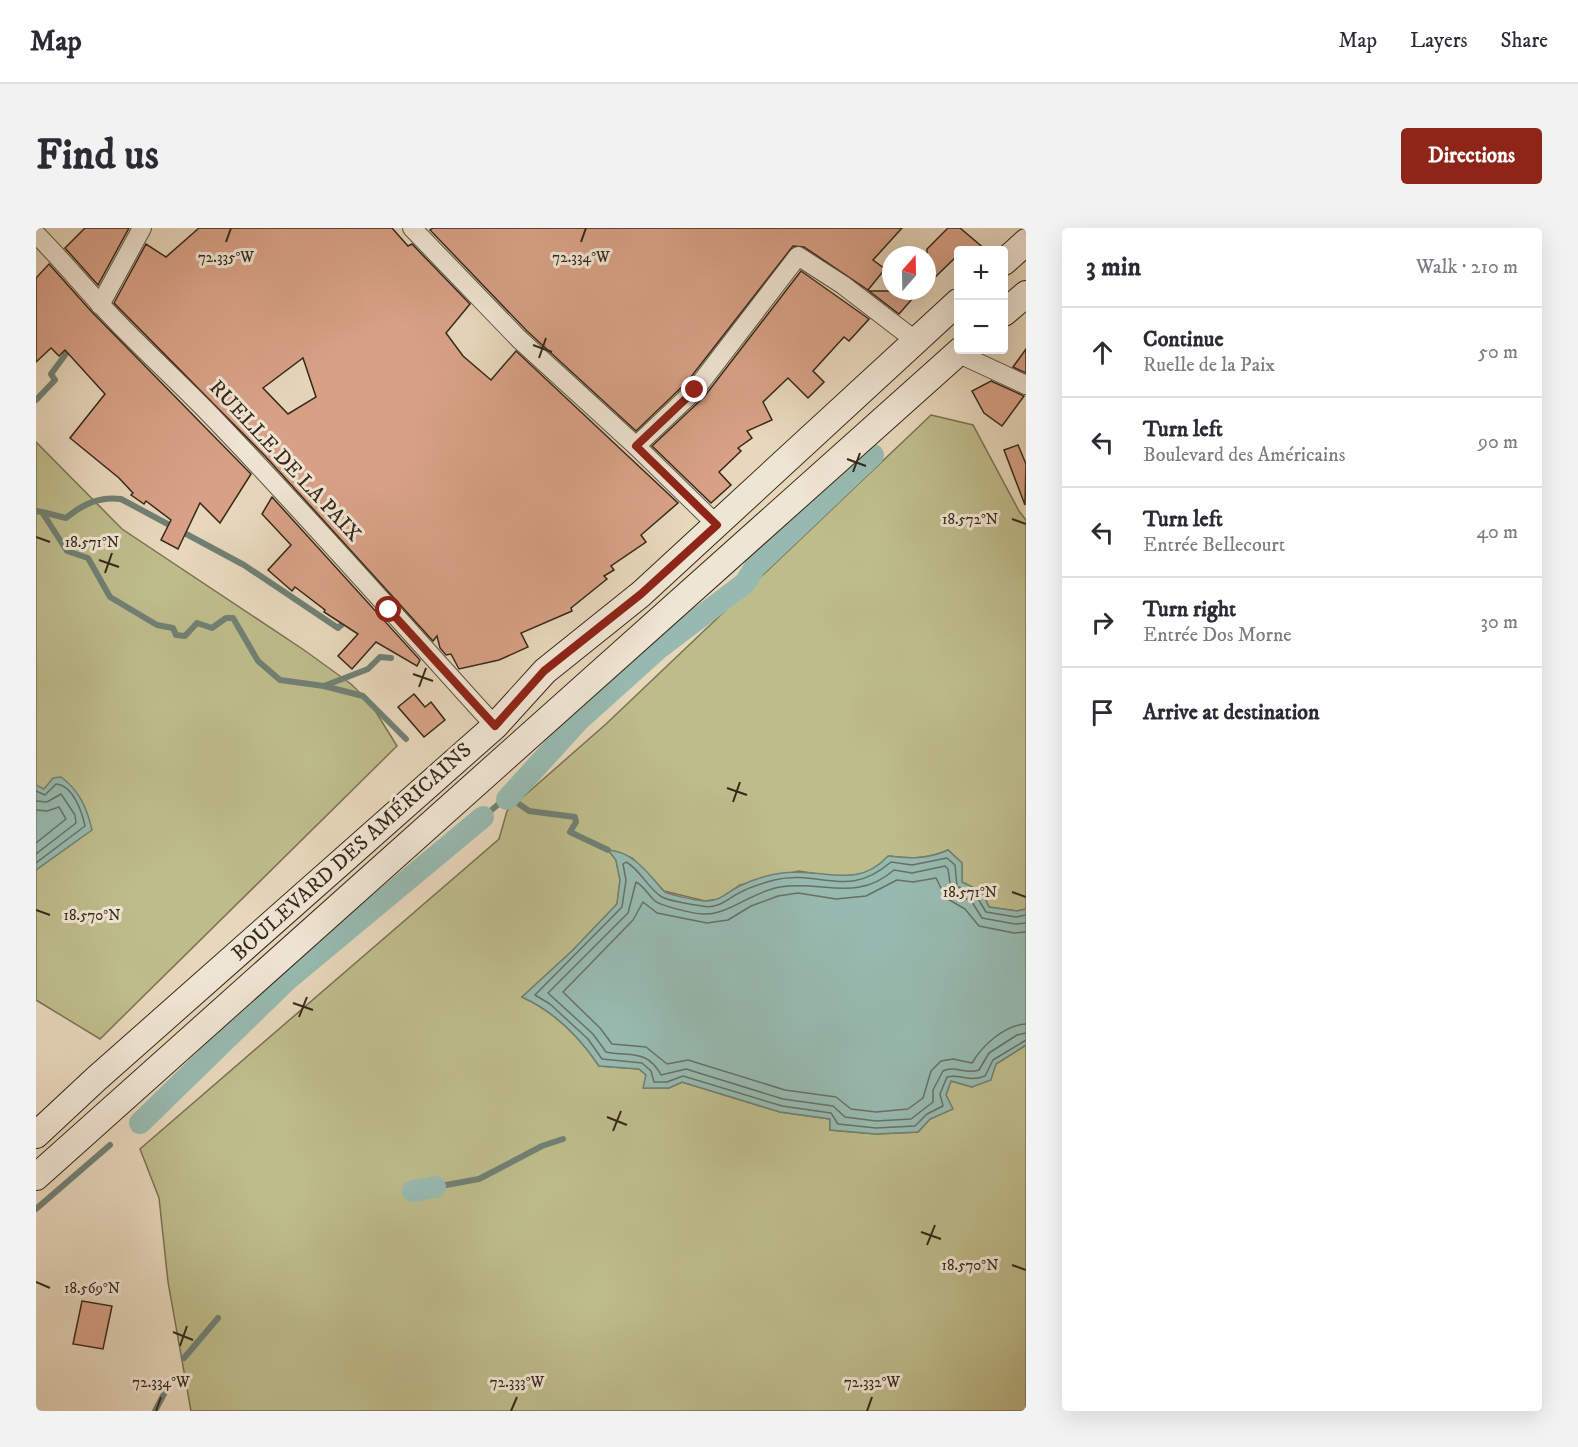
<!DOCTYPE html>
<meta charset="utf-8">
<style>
body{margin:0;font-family:"IM FELL DW Pica",serif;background:#f2f2f3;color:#2b2b33}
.controls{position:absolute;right:18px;top:18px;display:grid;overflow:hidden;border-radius:6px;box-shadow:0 6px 24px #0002}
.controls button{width:54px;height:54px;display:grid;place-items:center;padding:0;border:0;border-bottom:2px solid #e1e1e2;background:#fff;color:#2b2b33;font:30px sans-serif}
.compass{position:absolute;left:846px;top:18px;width:54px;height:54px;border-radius:50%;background:#fff;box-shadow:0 6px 24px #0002;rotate:20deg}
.stop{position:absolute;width:18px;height:18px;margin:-14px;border:4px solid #8f2418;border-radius:50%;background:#fff}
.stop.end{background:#8f2418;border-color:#fff;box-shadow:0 2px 6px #0008}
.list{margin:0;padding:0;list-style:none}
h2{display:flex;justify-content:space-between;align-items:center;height:78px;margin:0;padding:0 24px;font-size:26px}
h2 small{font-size:20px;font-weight:400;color:#7c7c81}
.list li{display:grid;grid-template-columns:39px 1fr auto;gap:18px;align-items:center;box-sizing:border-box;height:90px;padding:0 24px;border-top:2px solid #e1e1e2}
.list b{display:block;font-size:22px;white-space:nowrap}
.list p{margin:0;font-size:20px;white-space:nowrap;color:#7c7c81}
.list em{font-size:20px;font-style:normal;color:#7c7c81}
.icon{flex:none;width:33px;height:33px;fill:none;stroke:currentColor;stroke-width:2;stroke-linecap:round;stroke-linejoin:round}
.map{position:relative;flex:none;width:990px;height:1183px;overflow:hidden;border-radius:6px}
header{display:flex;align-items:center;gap:36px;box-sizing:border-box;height:84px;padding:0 30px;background:#fff;border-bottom:2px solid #e1e1e2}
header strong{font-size:28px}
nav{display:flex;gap:33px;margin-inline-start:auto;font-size:21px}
.intro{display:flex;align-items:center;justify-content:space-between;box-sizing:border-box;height:144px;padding:0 36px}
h1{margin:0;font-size:42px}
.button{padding:15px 27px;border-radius:6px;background:#8f2418;color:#fff;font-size:21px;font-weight:700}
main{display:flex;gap:36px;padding:0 36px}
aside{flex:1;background:#fff;border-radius:6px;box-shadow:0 6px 24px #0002}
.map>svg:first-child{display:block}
</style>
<header>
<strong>Map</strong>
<nav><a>Map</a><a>Layers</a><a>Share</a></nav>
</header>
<div class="intro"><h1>Find us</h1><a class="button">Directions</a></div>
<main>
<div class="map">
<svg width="990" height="1183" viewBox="0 0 990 1183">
<rect width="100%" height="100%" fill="#e7d7bb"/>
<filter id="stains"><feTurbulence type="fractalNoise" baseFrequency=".00333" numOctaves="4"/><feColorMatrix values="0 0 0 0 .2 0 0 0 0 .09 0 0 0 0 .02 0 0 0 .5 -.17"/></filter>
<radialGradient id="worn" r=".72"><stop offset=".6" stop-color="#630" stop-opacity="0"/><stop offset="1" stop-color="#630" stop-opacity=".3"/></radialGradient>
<g fill="#bebc8b" stroke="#7a7252" stroke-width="1.5">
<path d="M895,187l42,10 46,86 7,9v389l-9,2 -28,-4 -7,-15 -20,-10v-19l-14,-13c-20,9 -38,9 -59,6l-11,11 -14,7 -27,3 -38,-6 -59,14 -20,14 -15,2 -41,-10 -32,-33 -23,-7 7,9 4,20 -3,24 -45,47 -50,46c33,15 57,39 77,69l40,3 7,6 -2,13h25l13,-6 98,30 50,7v11l46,4 42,-2 12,-13 22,-10 -6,-14 5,-14 21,6 24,-23 30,-19v366h-835l-23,-129 -9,-84 -19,-49 359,-310 8,-28 99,-87z"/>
<polygon points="0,214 86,301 268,422 315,456 335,476 361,518 64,811 0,772"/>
</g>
<g fill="#97bab0" stroke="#708074" stroke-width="1.5">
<path d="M25,549c18,13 26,31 31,53l-56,40v-85l8,4 9,-11z"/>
<path d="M572,622c21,1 35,17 48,32 3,3 6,8 9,10 6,3 33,9 40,9 16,1 24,-11 37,-16 12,-6 26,-10 40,-12 40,-6 74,18 106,-17 22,3 40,3 60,-6l14,13v19l20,10 7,15 28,4 9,-2v136l-30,19 -5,16 -19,7 -21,-6 -5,14 7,14 -23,10 -12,13 -42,2 -46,-4v-11l-50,-7 -98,-30 -13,6h-26l3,-13 -7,-6 -40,-3c-20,-30 -44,-54 -77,-69l50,-46 45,-47 3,-24 -4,-20z"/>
</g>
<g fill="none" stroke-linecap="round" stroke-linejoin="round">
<g stroke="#667165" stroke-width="1.5">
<path d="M0,563l9,4 11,-11c17,1 26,28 29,42l-49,37"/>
<polyline points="0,573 11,574 25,566 39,587 40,595 0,626"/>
<polyline points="0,582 11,583 23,579 30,591 0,615"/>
<path d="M990,687l-10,2 -30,-5 -9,-15 -20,-11 -2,-21 -8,-7 -35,7 -21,-3c-44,38 -70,7 -117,18 -10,3 -22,6 -31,11 -14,6 -24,19 -41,15 -11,-2 -30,-4 -40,-9 -14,-8 -22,-28 -36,-35l-3,2 3,16 -4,27 -87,88 15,9 38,35 14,20 40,4 9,8 3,11h13l16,-6 99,30 49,7 7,11 38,4 39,-2 12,-12 16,-8 -3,-12 7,-17c14,-4 20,6 38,-1l8,-16 33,-20"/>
<path d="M990,695l-11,1 -33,-6 -10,-16 -21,-12 -3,-21 -3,-3 -33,7 -18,-3c-38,33 -71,10 -114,17 -27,4 -53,29 -77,27 -8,0 -42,-8 -48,-13 -7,-6 -11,-15 -19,-19l-8,31 -80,80 45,41 13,18c25,5 41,-3 55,23l25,-6 97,30 50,7 12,11 31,4 35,-2 22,-17v-12l10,-19c12,-6 23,4 36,-1l10,-17 28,-18 9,-2"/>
<path d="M990,704l-12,1 -35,-7 -14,-17 -19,-11 -10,-20 -23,4 -16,-2 -31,16 -30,3 -38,-6 -20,3 -27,10 -23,14 -21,3 -50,-10 -14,-11 -10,18 -70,72 37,36 12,16 34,3 21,17 21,-4 97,30 51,7 15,12 25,3 32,-3 15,-11 8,-27 10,-10 12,-2 19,4c10,-17 32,-38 54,-39"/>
</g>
<g stroke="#708074" stroke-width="6">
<polyline points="0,172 19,152 15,146 35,119"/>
<polyline points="0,283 6,284 31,323 52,330 74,369 121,397 137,400 140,407 149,408 161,395 176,400 190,390 197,390 222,433 244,452 288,458 327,468 370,511"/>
<path d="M6,284l24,6c17,-14 34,-22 55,-19l123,66 94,63 9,-8"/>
<polyline points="288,458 332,441 344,429 355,430"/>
<polyline points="441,587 447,589 464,575 476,571 493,583 539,589 540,594 534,604 572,622"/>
<polyline points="399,959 443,951 506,918 527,911"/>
<polyline points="0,981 74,917"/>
<polyline points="148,1130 182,1090"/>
<polyline points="119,1183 129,1164"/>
</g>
<g stroke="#97bab0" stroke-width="22">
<polyline points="471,571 543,492 622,421 709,355 719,339 837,227"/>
<polyline points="104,895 251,752 447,589"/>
<polyline points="377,963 399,959"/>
</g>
</g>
<g fill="#d8a186" stroke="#36281a" stroke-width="1.5" fill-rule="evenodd">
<polygon points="49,0 93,0 62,57 29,20"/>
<path d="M163,0h193l16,18 4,-2 58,60 -24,29 17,23 28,24 25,-29 162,152 -37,32 5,7 -35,24 3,4 -10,6 3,3 -36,29 1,3 -51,22 7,14 -29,13 -40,9 -8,-15 -5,1 -6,-7 -3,-12 -4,5 -168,-185 -151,-153 32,-59 20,13zM267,130l13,39 -28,17 -25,-26z"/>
<polygon points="397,0 866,0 837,32 849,41 832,62 768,19 757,18 651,154 600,203 491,103 394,2"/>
<polygon points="912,0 924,0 950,22 922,22 922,27 891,57 891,21"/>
<polygon points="13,36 55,83 215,246 184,295 164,275 142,321 125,312 135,292 110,273 108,276 95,267 97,265 83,250 34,210 69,166 29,122 23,128 15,120 0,134 0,50"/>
<polygon points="765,43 833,91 813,113 808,109 777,143 788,154 772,170 752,150 727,174 736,192 711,203 716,210 702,220 705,223 683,244 695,257 675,275 616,218 668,169"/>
<polygon points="833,63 883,63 863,86"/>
<polygon points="990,121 990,145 977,139"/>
<polygon points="955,153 988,168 966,198 948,185 936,163"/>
<polygon points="982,217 990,236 989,277 968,222"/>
<polygon points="236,269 384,432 381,438 340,414 316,441 302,428 322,406 288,384 289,382 259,359 256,363 232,342 255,317 226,286"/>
<polygon points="378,466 389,479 395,474 409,492 388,509 362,479"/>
<polygon points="46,1073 76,1078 67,1121 37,1116"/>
</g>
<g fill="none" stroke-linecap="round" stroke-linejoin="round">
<defs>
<g id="minor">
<polyline points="376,0 483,111 600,218 681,297"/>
<path d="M0,6c23,23 43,47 64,70 39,43 83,81 122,123 93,97 182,199 273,299"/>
<polyline points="64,77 106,0"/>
<polyline points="921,125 990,157"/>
<polyline points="600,218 659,162 762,28 807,57 880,113"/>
</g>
<g id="secondary">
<polyline points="968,34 990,14"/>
<polyline points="968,85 990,66"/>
<polyline points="0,907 60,851 459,498 509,443 605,366 922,74"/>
<polyline points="0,949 925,122"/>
</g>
</defs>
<use href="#minor" stroke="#625442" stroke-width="20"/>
<use href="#secondary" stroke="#36281a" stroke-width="28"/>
<use href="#minor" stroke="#efe5d3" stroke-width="18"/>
<use href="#secondary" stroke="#efe5d3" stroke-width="26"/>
</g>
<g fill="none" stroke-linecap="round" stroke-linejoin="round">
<polyline stroke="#8f2418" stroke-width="8" points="353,382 459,498 508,443 605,366 681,297 600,218 659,162"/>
</g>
<path fill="none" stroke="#36281a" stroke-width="2" d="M190,14l5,-14M545,14l5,-14M497,117l19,7M503,130l7,-20M811,231l19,7M817,244l7,-19M976,291l14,5M0,309l14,5M63,332l20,7M69,345l7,-20M377,446l20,7M383,459l7,-19M691,560l20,7M697,574l7,-20M976,664l14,5M0,682l14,5M257,775l20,7M263,789l8,-20M571,889l20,8M577,903l8,-20M885,1004l20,7M891,1017l8,-20M976,1037l14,5M0,1054l14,6M137,1104l20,8M144,1118l7,-20M120,1183l5,-14M475,1183l6,-14M831,1183l5,-14"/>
<g text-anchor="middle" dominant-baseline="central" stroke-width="6" stroke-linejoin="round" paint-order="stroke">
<g font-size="21" fill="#36281a" stroke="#efe5d3">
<text transform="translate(249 233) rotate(47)">RUELLE DE LA PAIX</text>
<text transform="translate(316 624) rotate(-42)">BOULEVARD DES AMÉRICAINS</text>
</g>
</g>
<g font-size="15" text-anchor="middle" fill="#36281a" stroke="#efe5d3" stroke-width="6" stroke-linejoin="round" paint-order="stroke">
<text x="190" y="34">72.335°W</text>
<text x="545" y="34">72.334°W</text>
<text x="934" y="296">18.572°N</text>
<text x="56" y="319">18.571°N</text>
<text x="934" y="669">18.571°N</text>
<text x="56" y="692">18.570°N</text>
<text x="934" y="1042">18.570°N</text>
<text x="56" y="1065">18.569°N</text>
<text x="125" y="1159">72.334°W</text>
<text x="481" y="1159">72.333°W</text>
<text x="836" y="1159">72.332°W</text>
</g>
<rect width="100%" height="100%" filter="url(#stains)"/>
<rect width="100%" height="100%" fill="url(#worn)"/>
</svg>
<div class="controls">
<button>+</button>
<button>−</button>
</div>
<svg class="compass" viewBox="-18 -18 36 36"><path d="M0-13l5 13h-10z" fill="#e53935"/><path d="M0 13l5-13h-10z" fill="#7c7c81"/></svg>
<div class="stop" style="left:353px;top:382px"></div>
<div class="stop end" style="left:659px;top:162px"></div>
</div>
<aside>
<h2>3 min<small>Walk · 210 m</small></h2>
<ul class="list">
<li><svg class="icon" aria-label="ahead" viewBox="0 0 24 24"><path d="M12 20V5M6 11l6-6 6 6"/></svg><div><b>Continue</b><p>Ruelle de la Paix</p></div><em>50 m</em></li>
<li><svg class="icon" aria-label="left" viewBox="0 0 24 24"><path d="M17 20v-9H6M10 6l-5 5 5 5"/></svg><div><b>Turn left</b><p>Boulevard des Américains</p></div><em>90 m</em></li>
<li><svg class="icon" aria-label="left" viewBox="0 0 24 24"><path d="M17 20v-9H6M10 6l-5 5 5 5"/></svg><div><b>Turn left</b><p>Entrée Bellecourt</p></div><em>40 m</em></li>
<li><svg class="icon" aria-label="right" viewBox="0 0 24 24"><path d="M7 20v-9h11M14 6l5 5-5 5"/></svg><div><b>Turn right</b><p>Entrée Dos Morne</p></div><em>30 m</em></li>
<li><svg class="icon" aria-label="arrive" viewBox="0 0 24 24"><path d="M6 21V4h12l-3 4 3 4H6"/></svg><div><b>Arrive at destination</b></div></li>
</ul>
</aside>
</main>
